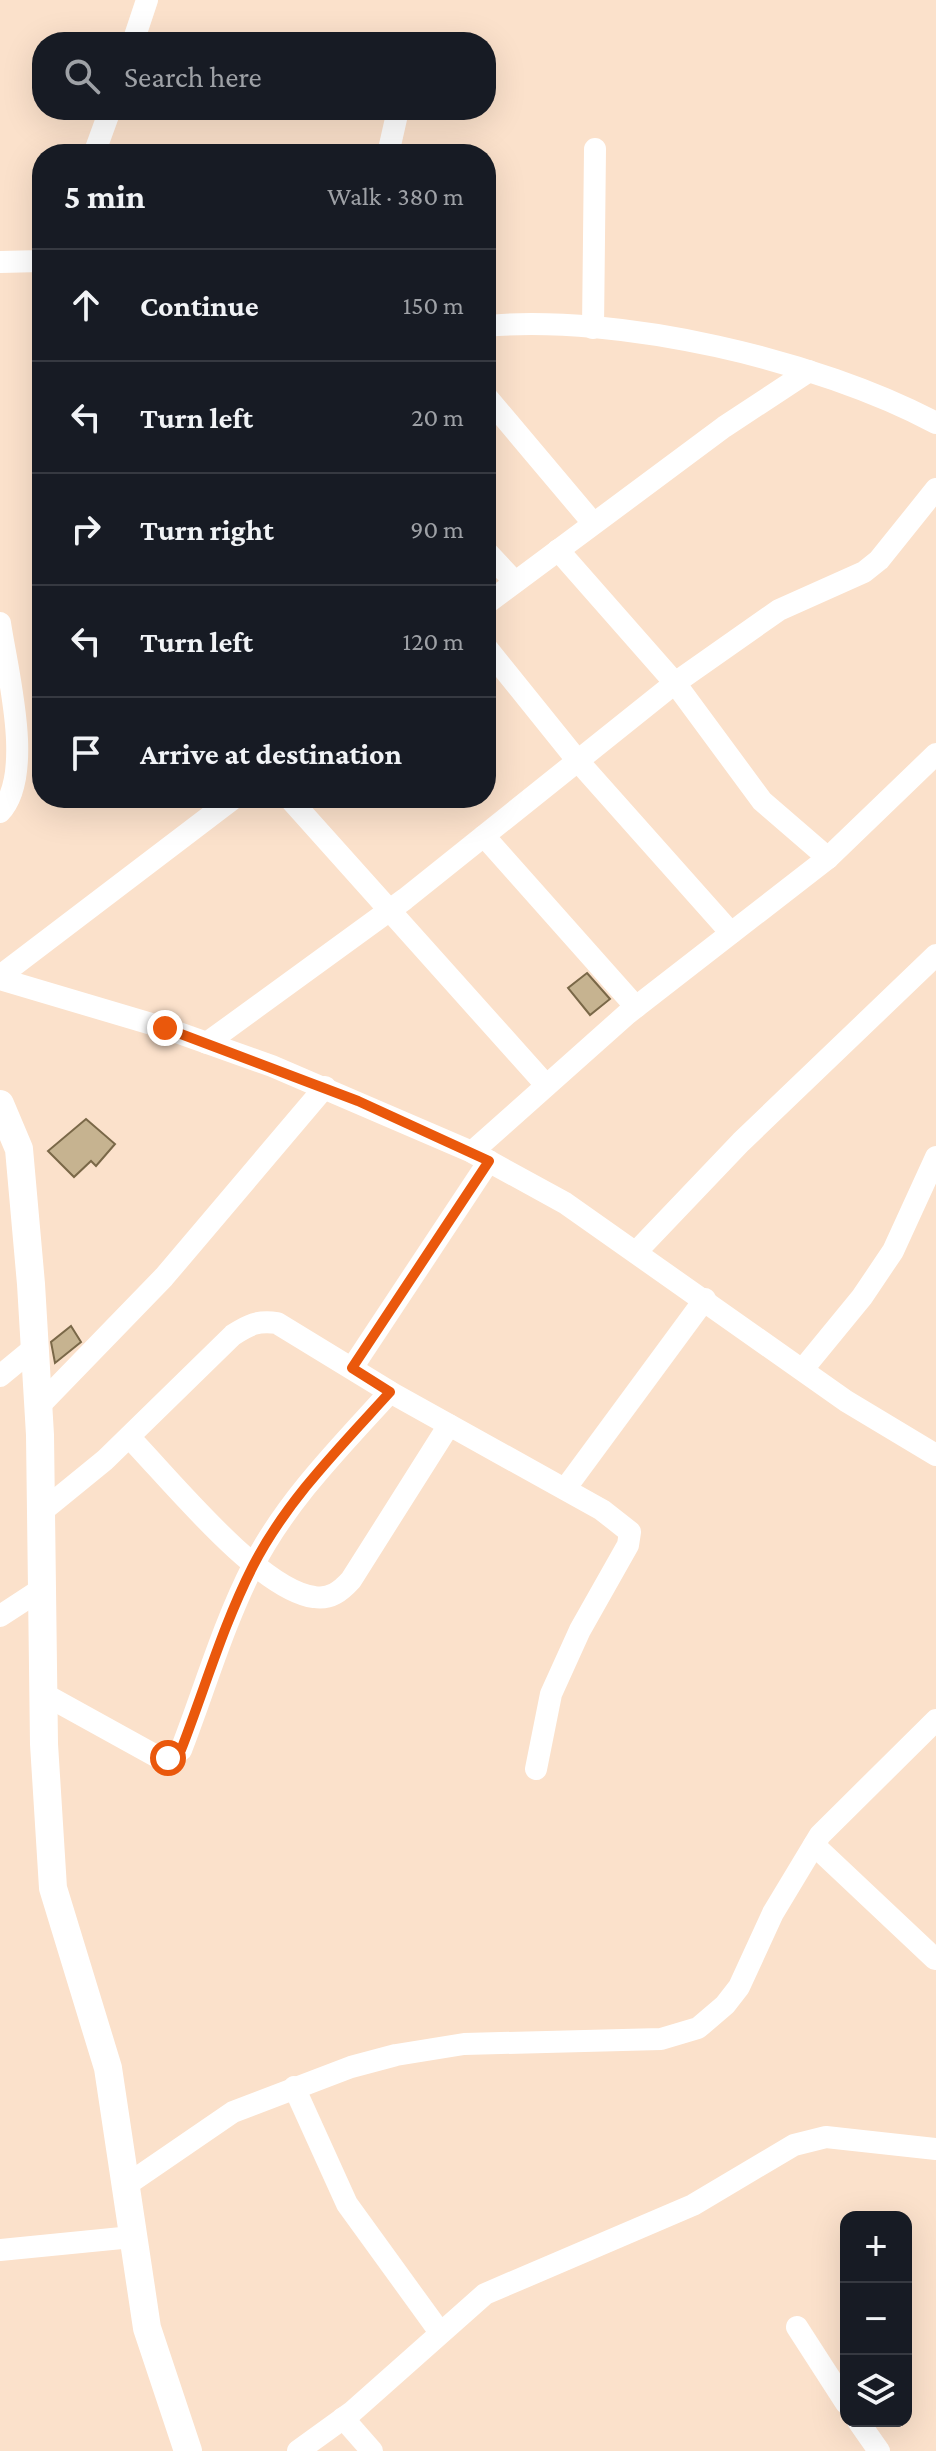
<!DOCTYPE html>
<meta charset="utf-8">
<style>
body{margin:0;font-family:"Crimson Pro",serif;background:#242831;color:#f1f3f6}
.controls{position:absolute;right:24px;bottom:24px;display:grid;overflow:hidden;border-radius:16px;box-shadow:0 8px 32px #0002}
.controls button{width:72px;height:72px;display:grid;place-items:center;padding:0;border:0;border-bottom:2px solid #363941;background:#171b24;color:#f1f3f6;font:40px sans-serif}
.stop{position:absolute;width:24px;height:24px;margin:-18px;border:6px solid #ea580c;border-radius:50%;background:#fff}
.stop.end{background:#ea580c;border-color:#fff;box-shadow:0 2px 8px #0008}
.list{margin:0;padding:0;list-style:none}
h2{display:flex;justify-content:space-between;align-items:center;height:104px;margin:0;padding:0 32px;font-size:34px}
h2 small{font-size:26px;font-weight:400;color:#9ea1a6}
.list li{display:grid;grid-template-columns:52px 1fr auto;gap:24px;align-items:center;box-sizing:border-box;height:112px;padding:0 32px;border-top:2px solid #363941}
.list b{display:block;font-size:30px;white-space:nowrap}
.list em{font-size:26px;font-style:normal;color:#9ea1a6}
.icon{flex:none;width:44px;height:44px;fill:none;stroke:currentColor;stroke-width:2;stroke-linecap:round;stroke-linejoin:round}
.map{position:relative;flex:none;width:936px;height:2451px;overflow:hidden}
.search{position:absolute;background:#171b24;box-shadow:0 8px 32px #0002;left:32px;top:32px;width:464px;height:88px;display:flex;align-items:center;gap:20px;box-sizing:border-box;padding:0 28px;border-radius:32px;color:#9ea1a6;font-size:30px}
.panel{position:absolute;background:#171b24;box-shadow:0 8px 32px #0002;left:32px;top:144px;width:464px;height:664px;border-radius:32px}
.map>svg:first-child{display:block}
</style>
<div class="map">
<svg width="936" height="2451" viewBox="0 0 936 2451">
<rect width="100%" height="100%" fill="#fbe1cb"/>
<g fill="#c6b390" stroke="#7a6848" stroke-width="2">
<polygon points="587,973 610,999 590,1015 568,988"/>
<polygon points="86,1119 115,1144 96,1166 91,1161 74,1177 48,1151"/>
<polygon points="71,1326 81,1342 55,1363 51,1342"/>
</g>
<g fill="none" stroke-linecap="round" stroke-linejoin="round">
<g stroke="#fff" stroke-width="22">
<polyline points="133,42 147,0"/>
<polyline points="94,154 110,110"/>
<polyline points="388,154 398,110"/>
<polyline points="0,262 42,261"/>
<path d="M486,326c134,-12 332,34 450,97"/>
<polyline points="593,328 595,149"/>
<polyline points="486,396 593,523"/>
<polyline points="558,550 675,683 762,801 828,858"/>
<polyline points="486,551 515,582"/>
<polyline points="486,604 724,427 809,371"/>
<path d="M0,623c7,48 35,152 0,189"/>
<polyline points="486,647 577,760 731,933"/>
<polyline points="289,798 546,1085"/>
<polyline points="484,836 636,1007"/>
<polyline points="0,976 234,798"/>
<polyline points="0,979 165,1028 272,1066 472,1152 565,1203 846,1401 936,1455"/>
<polyline points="207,1043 405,899 675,683 779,610 864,572 879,560 936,489"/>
<polyline points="472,1152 627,1014 828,858 936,754"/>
<polyline points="637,1251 741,1142 936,955"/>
<polyline points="352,1368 489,1161"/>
<polyline points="803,1369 862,1297 893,1251 936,1157"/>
<polyline points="0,1376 34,1348"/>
<polyline points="38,1407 164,1277 325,1087"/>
<path d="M129,1437c40,41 130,153 185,160 16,3 27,-6 37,-17l98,-155"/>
<polyline points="565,1489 705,1299"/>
<path d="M40,1513l65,-53 128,-125c15,-10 25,-15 44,-12l113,69 212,118 28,22 -2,13 -48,85 -29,64 -15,75"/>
<polyline points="0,1616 40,1590"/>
<path d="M42,1693l114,63 12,2 13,-8c24,-62 42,-125 72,-184 33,-65 89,-121 137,-174"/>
<polyline points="814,1845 935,1959"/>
<polyline points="294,2087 347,2204 439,2331"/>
<polyline points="125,2186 233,2112 351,2067 396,2055 464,2044 661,2039 698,2028 725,2005 739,1987 773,1913 820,1835 936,1720"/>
<polyline points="0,2250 132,2237"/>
<polyline points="797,2327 846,2403"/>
<polyline points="343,2418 372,2451"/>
<polyline points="858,2421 879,2451"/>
<polyline points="298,2451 352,2412 485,2294 693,2205 794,2145 826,2137 936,2149"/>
</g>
<polyline stroke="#fff" stroke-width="28" points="0,1104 19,1149 31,1284 40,1435 44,1744 53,1888 108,2068 147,2328 188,2451"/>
</g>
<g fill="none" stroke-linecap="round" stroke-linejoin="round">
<path stroke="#ea580c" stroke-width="10" d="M165,1028l193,73 131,60 -137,207 38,24c-48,53 -104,109 -137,174 -30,59 -48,122 -72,184l-13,8"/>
</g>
</svg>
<div class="controls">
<button>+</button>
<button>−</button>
<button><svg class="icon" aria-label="layers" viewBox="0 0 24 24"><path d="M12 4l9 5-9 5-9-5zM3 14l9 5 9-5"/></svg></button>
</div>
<div class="stop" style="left:168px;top:1758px"></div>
<div class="stop end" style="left:165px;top:1028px"></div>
<div class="search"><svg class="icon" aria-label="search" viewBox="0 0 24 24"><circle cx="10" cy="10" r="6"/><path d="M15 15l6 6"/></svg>Search here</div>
<section class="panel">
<h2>5 min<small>Walk · 380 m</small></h2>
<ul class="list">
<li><svg class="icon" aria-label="ahead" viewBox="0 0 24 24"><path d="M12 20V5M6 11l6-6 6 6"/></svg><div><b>Continue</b></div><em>150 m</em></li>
<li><svg class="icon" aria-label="left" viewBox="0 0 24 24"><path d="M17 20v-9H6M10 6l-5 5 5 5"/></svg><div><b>Turn left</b></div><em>20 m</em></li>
<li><svg class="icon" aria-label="right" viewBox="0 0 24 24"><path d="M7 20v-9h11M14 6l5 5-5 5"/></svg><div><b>Turn right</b></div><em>90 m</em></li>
<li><svg class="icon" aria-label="left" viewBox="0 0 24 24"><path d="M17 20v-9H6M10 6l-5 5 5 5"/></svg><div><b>Turn left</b></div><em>120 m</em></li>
<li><svg class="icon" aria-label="arrive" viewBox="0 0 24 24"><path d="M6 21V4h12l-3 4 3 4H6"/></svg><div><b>Arrive at destination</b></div></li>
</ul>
</section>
</div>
